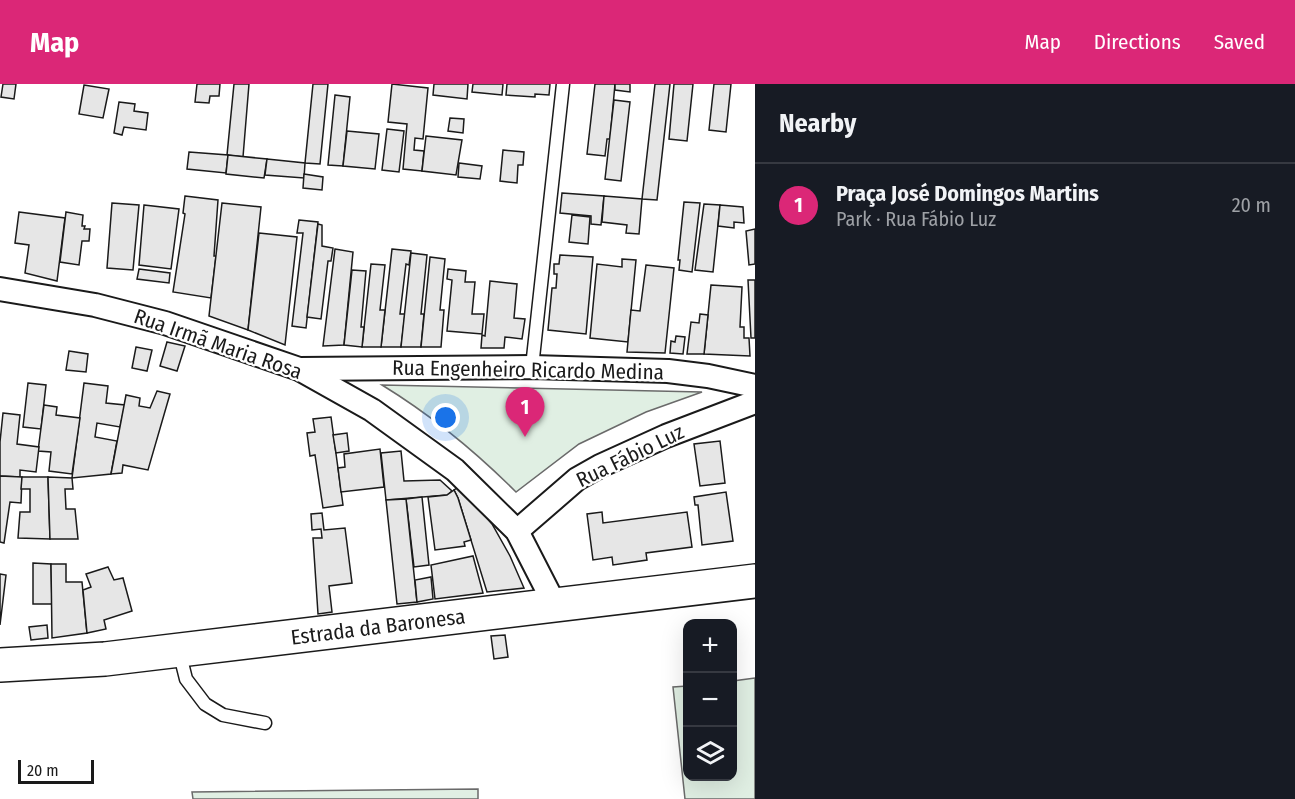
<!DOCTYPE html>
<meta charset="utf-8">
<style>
body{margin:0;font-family:"Fira Sans Condensed",sans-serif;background:#20242c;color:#f1f3f6}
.controls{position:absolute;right:18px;bottom:18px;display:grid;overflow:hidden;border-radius:12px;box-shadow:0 6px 24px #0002}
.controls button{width:54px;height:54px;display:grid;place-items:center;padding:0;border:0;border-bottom:2px solid #363941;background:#171b24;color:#f1f3f6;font:30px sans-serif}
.scale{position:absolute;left:18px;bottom:15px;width:76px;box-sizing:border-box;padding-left:6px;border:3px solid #1a1a1a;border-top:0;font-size:16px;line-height:21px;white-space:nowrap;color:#1a1a1a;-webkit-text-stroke:4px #fff;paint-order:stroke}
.you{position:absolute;left:446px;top:334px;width:21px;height:21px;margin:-15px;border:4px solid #fff;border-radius:50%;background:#1a73e8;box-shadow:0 0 0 9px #1a73e833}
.badge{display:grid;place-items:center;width:39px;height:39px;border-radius:50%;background:#db2777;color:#fff;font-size:20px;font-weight:700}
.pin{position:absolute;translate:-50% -50px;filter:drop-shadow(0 2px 3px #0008)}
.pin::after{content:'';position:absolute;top:32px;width:21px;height:18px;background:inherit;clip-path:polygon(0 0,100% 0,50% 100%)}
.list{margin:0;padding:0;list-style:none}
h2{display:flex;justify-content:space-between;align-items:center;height:78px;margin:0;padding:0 24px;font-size:26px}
h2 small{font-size:20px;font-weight:400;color:#9ea1a6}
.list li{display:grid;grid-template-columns:39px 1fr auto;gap:18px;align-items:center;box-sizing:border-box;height:84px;padding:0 24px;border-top:2px solid #363941}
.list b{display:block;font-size:22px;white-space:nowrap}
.list p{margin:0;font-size:20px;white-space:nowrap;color:#9ea1a6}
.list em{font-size:20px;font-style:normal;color:#9ea1a6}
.icon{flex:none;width:33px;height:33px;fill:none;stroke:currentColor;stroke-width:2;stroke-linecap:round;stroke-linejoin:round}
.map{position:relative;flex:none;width:755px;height:715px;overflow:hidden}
header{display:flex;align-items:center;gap:36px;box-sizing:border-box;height:84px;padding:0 30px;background:#db2777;color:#fff}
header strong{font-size:28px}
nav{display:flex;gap:33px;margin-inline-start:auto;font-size:21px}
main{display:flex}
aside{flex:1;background:#171b24}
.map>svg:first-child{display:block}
</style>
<header>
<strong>Map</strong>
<nav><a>Map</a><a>Directions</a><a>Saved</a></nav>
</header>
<main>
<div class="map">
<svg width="755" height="715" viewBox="0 0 755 715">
<rect width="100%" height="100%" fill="#fff"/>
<g fill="#e0efe3" stroke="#6a6a6a" stroke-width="1.5">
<path d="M382,301l320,7 -56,20 -67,32 -63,48c-41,-41 -85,-77 -134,-107z"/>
<polygon points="755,594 755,715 685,715 673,603 687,602 688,692 732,692 733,597"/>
<polygon points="478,705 478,715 193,715 192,708"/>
</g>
<g fill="#e6e6e6" stroke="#1a1a1a" stroke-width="1.5">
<polygon points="3,0 16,0 14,15 1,13"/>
<polygon points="197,0 220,0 219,12 210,12 209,19 195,18"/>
<polygon points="234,0 249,0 243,73 227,71"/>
<polygon points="313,0 328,0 320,80 305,79"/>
<polygon points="392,0 428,4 423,55 415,54 414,66 424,67 422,87 403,85 407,40 388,38"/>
<polygon points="434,0 468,0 467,15 433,11"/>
<polygon points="473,0 503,0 502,11 472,8"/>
<polygon points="507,0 550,0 549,11 535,10 535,13 506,11"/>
<polygon points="595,0 615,0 610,55 607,55 605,72 587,70"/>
<polygon points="615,0 630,0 630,8 615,6"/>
<polygon points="655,0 670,0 657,116 642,115"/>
<polygon points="674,0 693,0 687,57 669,55"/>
<polygon points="714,0 731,0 726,48 709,46"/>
<polygon points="84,1 109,5 103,34 79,30"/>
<polygon points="335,11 350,13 343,82 328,81"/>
<polygon points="614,16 630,18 621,97 605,95"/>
<polygon points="119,18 135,20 134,27 148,29 146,46 124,43 122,51 114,49"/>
<polygon points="450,34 464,35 463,49 448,47"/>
<polygon points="387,45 404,47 399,88 382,86"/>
<polygon points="347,47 379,50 375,85 343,82"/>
<polygon points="426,52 462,56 456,91 422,87"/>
<polygon points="503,66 524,68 523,81 518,81 517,99 500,97"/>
<polygon points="189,68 228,71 226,89 187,85"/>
<polygon points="228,71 267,75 264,94 226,90"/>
<polygon points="267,75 305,79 304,94 265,91"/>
<polygon points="459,79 482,82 480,95 458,93"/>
<polygon points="304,90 323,93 322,106 303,104"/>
<polygon points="562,109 604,112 601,141 591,140 591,132 560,129"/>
<polygon points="185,112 218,116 214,172 216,172 211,214 173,208 185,130 183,129"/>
<polygon points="604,112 642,115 639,150 626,149 627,141 602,138"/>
<polygon points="684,118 700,119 692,188 679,186 680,176 678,176"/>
<polygon points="112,119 139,121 133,186 107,184"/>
<polygon points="222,119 261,123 248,246 209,232"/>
<polygon points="704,120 720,121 713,188 695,186"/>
<polygon points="144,121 179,125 171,185 139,181"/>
<polygon points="720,121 743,123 744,139 734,138 734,144 718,142"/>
<polygon points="19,128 65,134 57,197 25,189 29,161 15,159"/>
<polygon points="66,128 83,131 82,142 85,142 84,145 90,145 89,157 82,157 79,181 60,178"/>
<polygon points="572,131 590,133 588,160 569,158"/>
<polygon points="299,136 318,138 306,244 292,242 303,149 297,149"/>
<polygon points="318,140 322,141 322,162 333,164 331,177 328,177 321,235 307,233"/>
<polygon points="755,145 755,180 749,181 746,147"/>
<polygon points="259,149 297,153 285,261 248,246"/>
<polygon points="335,165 353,168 344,261 323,262"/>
<polygon points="392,165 411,167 409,181 406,180 400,230 405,230 401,263 381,263"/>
<polygon points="411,169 427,171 421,230 424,230 421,263 401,263"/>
<polygon points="560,171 593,173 586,250 548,246 552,204 556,204 557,190 554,190 554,180 559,180"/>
<polygon points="430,173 445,175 440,226 444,226 441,263 421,263"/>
<polygon points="622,175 636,176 628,258 590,254 597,180 622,183"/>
<polygon points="371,180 385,181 380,226 385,226 381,263 362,263"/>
<polygon points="646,181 674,184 665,269 627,268 631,226 640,227"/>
<polygon points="139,185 170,189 169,199 137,195"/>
<polygon points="448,185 466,187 465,198 475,198 472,230 484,230 482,250 447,247 452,196 447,195"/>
<polygon points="352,186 366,187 361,243 364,243 362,263 344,261"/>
<polygon points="748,196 755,196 755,254 751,254"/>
<polygon points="490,197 517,200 514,234 525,235 522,255 505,253 504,264 481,264 482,251 485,252"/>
<polygon points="711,201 742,203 740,243 744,243 744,254 749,254 750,272 704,270"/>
<polygon points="700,230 708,231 704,270 687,270 691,238 699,239"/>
<polygon points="676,252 685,253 683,270 670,269 671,257 675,258"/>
<polygon points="167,258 185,262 177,287 160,282"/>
<polygon points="136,263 152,266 147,287 132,284"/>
<polygon points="69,267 88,270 86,288 66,286"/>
<polygon points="28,299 46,301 41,345 23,343"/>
<polygon points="84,299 108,302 106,319 125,321 120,343 97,339 95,353 117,357 111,390 72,394"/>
<polygon points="157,307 170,310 148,386 123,381 122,389 111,390 126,311 140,314 139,322 150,324"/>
<polygon points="44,321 57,323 56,331 80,334 72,390 49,387 51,368 38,367"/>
<polygon points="3,329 20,331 17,360 39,363 36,388 20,386 20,393 0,392 0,358"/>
<polygon points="331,333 343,421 323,424 315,371 310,372 307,349 315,348 313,335"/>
<polygon points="347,349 349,367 336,369 333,351"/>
<polygon points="720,357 725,399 700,402 694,360"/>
<polygon points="380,365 384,403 341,408 338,384 345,383 344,370"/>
<polygon points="401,367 404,397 440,396 452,407 447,411 386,416 381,369"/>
<polygon points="0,392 22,393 21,419 10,418 4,459 0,458"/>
<polygon points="22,393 48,393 50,455 18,454 20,428 30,428 30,405 21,405"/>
<polygon points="48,393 72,394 73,405 65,405 66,425 75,425 78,455 50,455"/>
<polygon points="457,404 482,428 492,440 510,472 524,504 487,508 458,414 454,406"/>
<polygon points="454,406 458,414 471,456 464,458 465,462 435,466 428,413 447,411"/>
<polygon points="726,408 733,457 702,461 698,421 695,421 694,413"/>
<polygon points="422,413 429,481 414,483 406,415"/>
<polygon points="406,415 417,518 397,520 386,416"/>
<polygon points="602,428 603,439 687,428 692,463 646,469 647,476 613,481 612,473 593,476 587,430"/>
<polygon points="322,429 324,446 345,444 352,499 329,502 332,528 318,530 313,454 322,454 321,445 312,446 311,430"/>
<polygon points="473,472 483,509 435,515 431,481"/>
<polygon points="33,479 51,480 52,520 33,520"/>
<polygon points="51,480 66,480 66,498 82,498 87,549 52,554"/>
<polygon points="108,483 114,496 123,494 132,527 104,536 106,545 87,549 83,506 91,503 86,490"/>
<polygon points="0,490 6,491 0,541"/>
<polygon points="431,493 433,515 417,518 415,496"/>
<polygon points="47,541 48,554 31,556 29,543"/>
<polygon points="505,551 508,573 494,575 491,552"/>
</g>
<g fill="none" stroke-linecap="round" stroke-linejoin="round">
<defs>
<g id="service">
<polyline points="532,283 563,0"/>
<polyline points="179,567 186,595 205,620 223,631 265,639"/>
</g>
<g id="minor">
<polyline points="0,205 95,221 165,239 299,285 372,326 455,386 517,447 556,523"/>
<polyline points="300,285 532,283 668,287 708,292 755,302"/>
<polyline points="517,447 577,395 600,382 666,352 755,318"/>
</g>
<polyline id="secondary" points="0,581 105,575 755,497"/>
</defs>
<use href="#service" stroke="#1a1a1a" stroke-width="15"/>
<use href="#minor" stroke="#1a1a1a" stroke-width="26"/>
<use href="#secondary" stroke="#1a1a1a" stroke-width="36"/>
<use href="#service" stroke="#fff" stroke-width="12"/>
<use href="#minor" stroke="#fff" stroke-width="22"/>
<use href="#secondary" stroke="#fff" stroke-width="33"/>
</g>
<g text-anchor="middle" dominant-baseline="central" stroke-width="4.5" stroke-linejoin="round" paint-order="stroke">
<g font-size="21" fill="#1a1a1a" stroke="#fff">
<text transform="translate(218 260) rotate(19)">Rua Irmã Maria Rosa</text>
<text transform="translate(528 286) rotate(1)">Rua Engenheiro Ricardo Medina</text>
<text transform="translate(630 372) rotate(-26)">Rua Fábio Luz</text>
<text transform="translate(378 543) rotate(-7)">Estrada da Baronesa</text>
</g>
</g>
</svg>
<div class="controls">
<button>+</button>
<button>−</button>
<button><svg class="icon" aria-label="layers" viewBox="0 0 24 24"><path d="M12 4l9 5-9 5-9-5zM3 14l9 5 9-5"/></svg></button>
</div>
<div class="scale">20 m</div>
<div class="you"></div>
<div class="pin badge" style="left:525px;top:353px">1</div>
</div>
<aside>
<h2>Nearby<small></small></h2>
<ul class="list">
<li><span class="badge">1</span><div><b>Praça José Domingos Martins</b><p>Park · Rua Fábio Luz</p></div><em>20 m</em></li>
</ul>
</aside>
</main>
